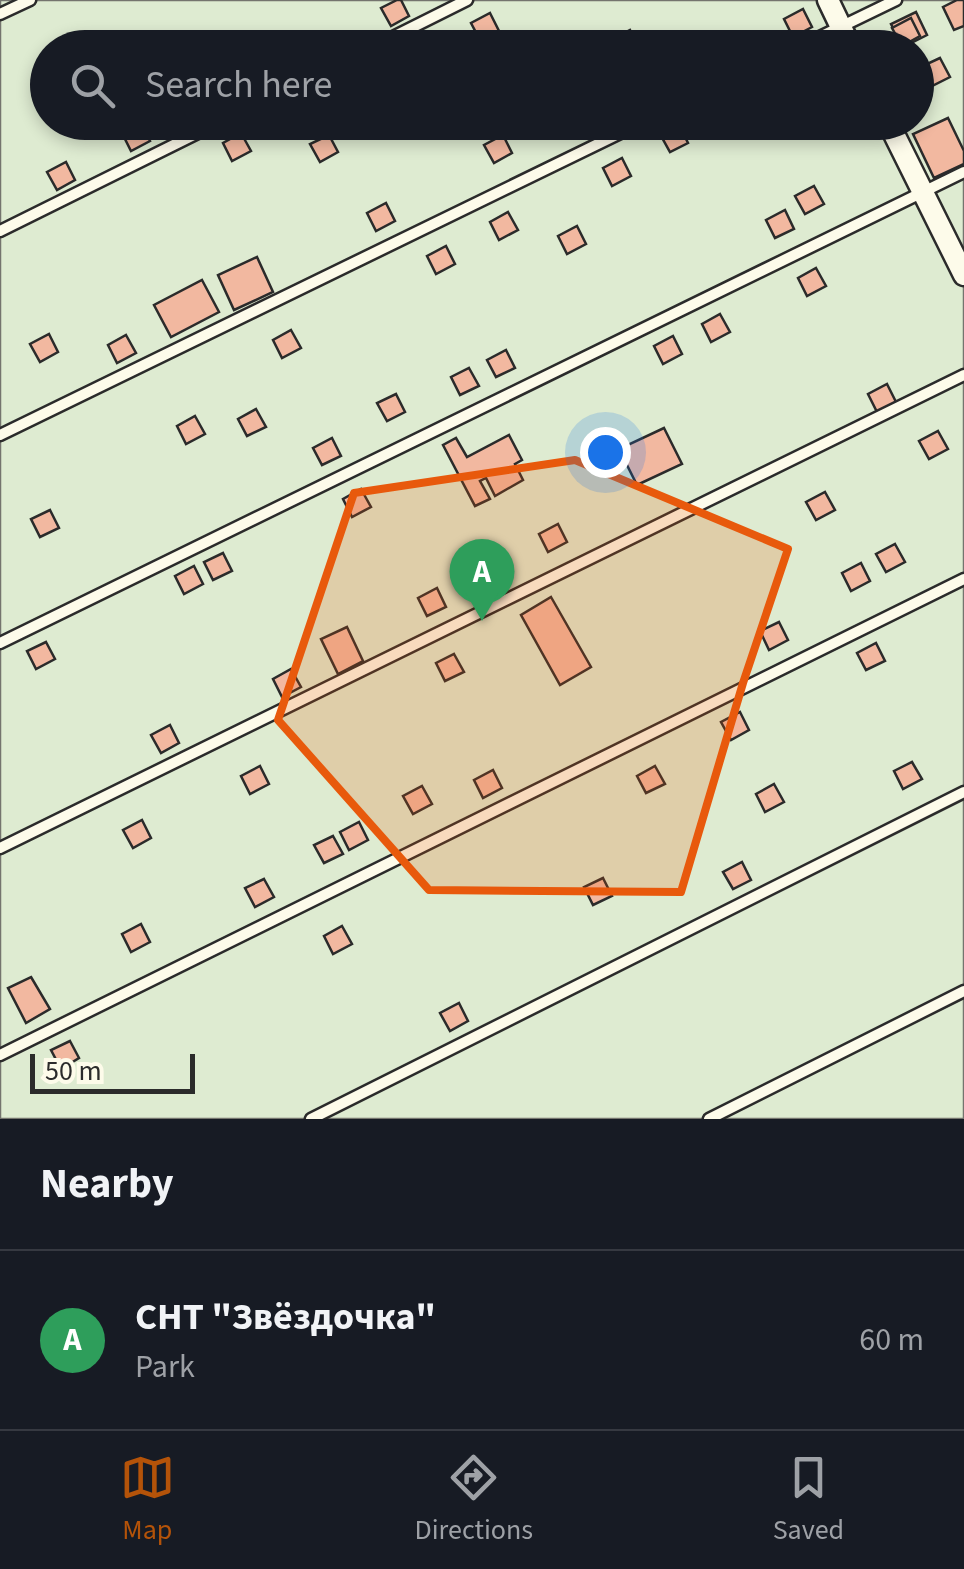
<!DOCTYPE html>
<meta charset="utf-8">
<style>
body{margin:0;font-family:"Source Sans 3",sans-serif;background:#242831;color:#f1f3f6}
.scale{position:absolute;left:30px;bottom:25px;width:165px;box-sizing:border-box;padding-left:10px;border:5px solid #2b2b2b;border-top:0;font-size:28px;line-height:35px;white-space:nowrap;color:#2b2b2b;-webkit-text-stroke:8px #fdfbea;paint-order:stroke}
.you{position:absolute;left:605px;top:452px;width:35px;height:35px;margin:-25px;border:8px solid #fff;border-radius:50%;background:#1a73e8;box-shadow:0 0 0 15px #1a73e833}
.badge{display:grid;place-items:center;width:65px;height:65px;border-radius:50%;background:#b45309;color:#fff;font-size:32px;font-weight:700}
.pin{position:absolute;translate:-50% -82px;filter:drop-shadow(0 2px 5px #0008)}
.pin::after{content:'';position:absolute;top:52px;width:35px;height:30px;background:inherit;clip-path:polygon(0 0,100% 0,50% 100%)}
.list{margin:0;padding:0;list-style:none}
h2{display:flex;justify-content:space-between;align-items:center;height:130px;margin:0;padding:0 40px;font-size:42px}
h2 small{font-size:32px;font-weight:400;color:#9ea1a6}
.list li{display:grid;grid-template-columns:65px 1fr auto;gap:30px;align-items:center;box-sizing:border-box;height:180px;padding:0 40px;border-top:2px solid #363941}
.list b{display:block;font-size:38px;white-space:nowrap}
.list p{margin:0;font-size:32px;white-space:nowrap;color:#9ea1a6}
.list em{font-size:32px;font-style:normal;color:#9ea1a6}
.icon{flex:none;width:55px;height:55px;fill:none;stroke:currentColor;stroke-width:2;stroke-linecap:round;stroke-linejoin:round}
.map{position:relative;flex:none;width:964px;height:1119px;overflow:hidden}
.search{position:absolute;background:#171b24;box-shadow:0 5px 15px #0003;left:30px;right:30px;top:30px;height:110px;display:flex;align-items:center;gap:25px;box-sizing:border-box;padding:0 35px;border-radius:55px;color:#9ea1a6;font-size:38px}
.sheet{height:310px;background:#171b24}
nav{display:flex;justify-content:space-around;align-items:center;box-sizing:border-box;height:140px;border-top:2px solid #363941;background:#171b24;font-size:28px;color:#9ea1a6}
nav a{display:grid;justify-items:center;gap:5px}
nav .on{color:#b45309}
.map>svg:first-child{display:block}
</style>
<div class="map">
<svg width="964" height="1119" viewBox="0 0 964 1119">
<rect width="100%" height="100%" fill="#fdfbea"/>
<path fill="#deebd1" stroke="#74746e" stroke-width="2.5" fill-rule="evenodd" d="M0,0h964v1119h-964zM48,48h868v74h-868z"/>
<g fill="#f2b8a0" stroke="#2b2b2b" stroke-width="2.5">
<polygon points="397,0 401,0 409,16 391,26 381,8"/>
<polygon points="957,0 964,0 964,26 954,30 943,7"/>
<polygon points="803,9 812,27 793,37 784,19"/>
<polygon points="916,12 927,35 903,47 891,24"/>
<polygon points="490,13 499,31 480,40 471,23"/>
<polygon points="911,18 920,36 902,46 892,28"/>
<polygon points="630,30 639,48 615,48 611,40"/>
<polygon points="940,58 950,77 926,89 916,69"/>
<polygon points="948,118 964,151 964,164 934,178 913,134"/>
<polygon points="141,123 150,141 131,151 122,133"/>
<polygon points="679,125 688,143 670,152 660,134"/>
<polygon points="241,133 251,151 232,161 223,143"/>
<polygon points="329,135 338,152 320,162 310,144"/>
<polygon points="503,135 512,153 494,163 484,145"/>
<polygon points="622,158 631,176 612,186 603,168"/>
<polygon points="66,162 75,180 57,190 47,172"/>
<polygon points="814,186 824,204 805,214 795,196"/>
<polygon points="386,203 395,221 376,231 367,213"/>
<polygon points="785,210 794,229 775,238 766,220"/>
<polygon points="508,212 518,230 499,240 490,222"/>
<polygon points="577,226 586,244 567,254 558,236"/>
<polygon points="446,246 455,264 436,274 427,256"/>
<polygon points="257,257 273,292 234,310 218,275"/>
<polygon points="816,268 826,286 807,296 798,278"/>
<polygon points="202,280 219,312 171,337 154,305"/>
<polygon points="720,314 730,332 711,342 702,324"/>
<polygon points="291,330 301,348 282,358 273,340"/>
<polygon points="49,334 58,352 40,362 30,344"/>
<polygon points="126,335 136,353 117,363 108,345"/>
<polygon points="673,336 682,354 663,364 654,346"/>
<polygon points="506,350 515,368 496,377 487,360"/>
<polygon points="469,368 479,386 460,395 451,377"/>
<polygon points="887,384 896,402 877,412 868,394"/>
<polygon points="396,394 405,412 387,421 377,403"/>
<polygon points="256,409 266,427 247,436 238,419"/>
<polygon points="195,416 205,434 186,444 177,426"/>
<polygon points="664,428 682,464 637,485 619,449"/>
<polygon points="938,431 948,449 929,459 919,441"/>
<polygon points="509,435 522,460 515,464 523,480 495,496 486,478 480,481 490,499 475,506 443,445 456,438 467,457"/>
<polygon points="332,438 341,456 322,465 313,448"/>
<polygon points="361,489 371,507 352,517 343,499"/>
<polygon points="825,492 835,510 816,520 806,502"/>
<polygon points="50,510 59,528 40,537 31,519"/>
<polygon points="558,524 567,542 548,552 539,534"/>
<polygon points="895,544 905,562 886,572 876,554"/>
<polygon points="223,553 232,571 213,580 204,562"/>
<polygon points="861,563 870,581 851,591 842,573"/>
<polygon points="194,566 203,584 184,594 175,576"/>
<polygon points="437,588 446,607 427,616 418,598"/>
<polygon points="551,597 591,667 560,685 521,615"/>
<polygon points="779,622 788,640 769,650 760,631"/>
<polygon points="347,627 363,661 338,674 321,639"/>
<polygon points="46,642 55,659 36,669 27,651"/>
<polygon points="876,643 885,661 866,670 857,653"/>
<polygon points="454,654 464,672 445,681 436,663"/>
<polygon points="291,669 301,687 282,697 273,679"/>
<polygon points="740,712 749,730 731,740 721,722"/>
<polygon points="170,725 179,743 161,753 151,735"/>
<polygon points="912,762 922,779 903,789 894,771"/>
<polygon points="260,766 269,784 250,794 241,776"/>
<polygon points="655,766 665,784 646,793 637,776"/>
<polygon points="493,770 502,788 483,798 474,780"/>
<polygon points="774,784 784,802 765,812 756,794"/>
<polygon points="422,786 432,804 413,814 403,796"/>
<polygon points="142,820 151,838 133,848 123,830"/>
<polygon points="359,822 368,840 349,850 340,832"/>
<polygon points="333,836 343,854 324,863 314,845"/>
<polygon points="742,862 751,880 733,889 723,872"/>
<polygon points="603,878 612,896 593,905 584,887"/>
<polygon points="264,879 274,897 255,907 245,888"/>
<polygon points="141,924 150,942 131,952 122,934"/>
<polygon points="342,926 352,944 333,954 324,936"/>
<polygon points="31,977 50,1009 26,1023 8,988"/>
<polygon points="459,1003 468,1021 450,1031 440,1013"/>
<polygon points="70,1041 79,1058 61,1069 51,1050"/>
</g>
<g fill="none" stroke-linecap="round" stroke-linejoin="round">
<defs>
<g id="lane">
<polyline points="0,14 30,0"/>
<polyline points="371,48 467,0"/>
<polyline points="797,48 896,0"/>
<polyline points="0,231 220,122"/>
<polyline points="0,435 643,122"/>
<polyline points="0,643 964,172"/>
<polyline points="0,848 964,375"/>
<polyline points="0,1055 964,579"/>
<polyline points="311,1119 964,792"/>
<polyline points="709,1119 964,991"/>
</g>
<g id="street">
<polyline points="828,0 851,48"/>
<polyline points="888,122 964,275"/>
</g>
</defs>
<use href="#lane" stroke="#2b2b2b" stroke-width="15"/>
<use href="#street" stroke="#2b2b2b" stroke-width="25"/>
<use href="#lane" stroke="#fdfbea" stroke-width="10"/>
<use href="#street" stroke="#fdfbea" stroke-width="20"/>
</g>
<path fill="#e8590c" fill-opacity="0.2" stroke="#e8590c" stroke-width="8" stroke-linejoin="round" d="M575,460l213,89 -45,134 -62,209 -252,-2 -151,-170 76,-227z"/>
</svg>
<div class="scale">50 m</div>
<div class="you"></div>
<div class="pin badge" style="left:482px;top:621px;background:#2e9e5b">A</div>
<div class="search"><svg class="icon" aria-label="search" viewBox="0 0 24 24"><circle cx="10" cy="10" r="6"/><path d="M15 15l6 6"/></svg>Search here</div>
</div>
<section class="sheet">
<h2>Nearby<small></small></h2>
<ul class="list">
<li><span class="badge" style="background:#2e9e5b">A</span><div><b>СНТ &quot;Звёздочка&quot;</b><p>Park</p></div><em>60 m</em></li>
</ul>
</section>
<nav>
<a class="on"><svg class="icon" aria-label="map" viewBox="0 0 24 24"><path d="M3 6l6-2 6 2 6-2v14l-6 2-6-2-6 2zM9 4v14M15 6v14"/></svg>Map</a>
<a><svg class="icon" aria-label="directions" viewBox="0 0 24 24"><path d="M12 3l9 9-9 9-9-9zM9 14v-3h6M13 9l2 2-2 2"/></svg>Directions</a>
<a><svg class="icon" aria-label="saved" viewBox="0 0 24 24"><path d="M7 4h10v16l-5-4-5 4z"/></svg>Saved</a>
</nav>
